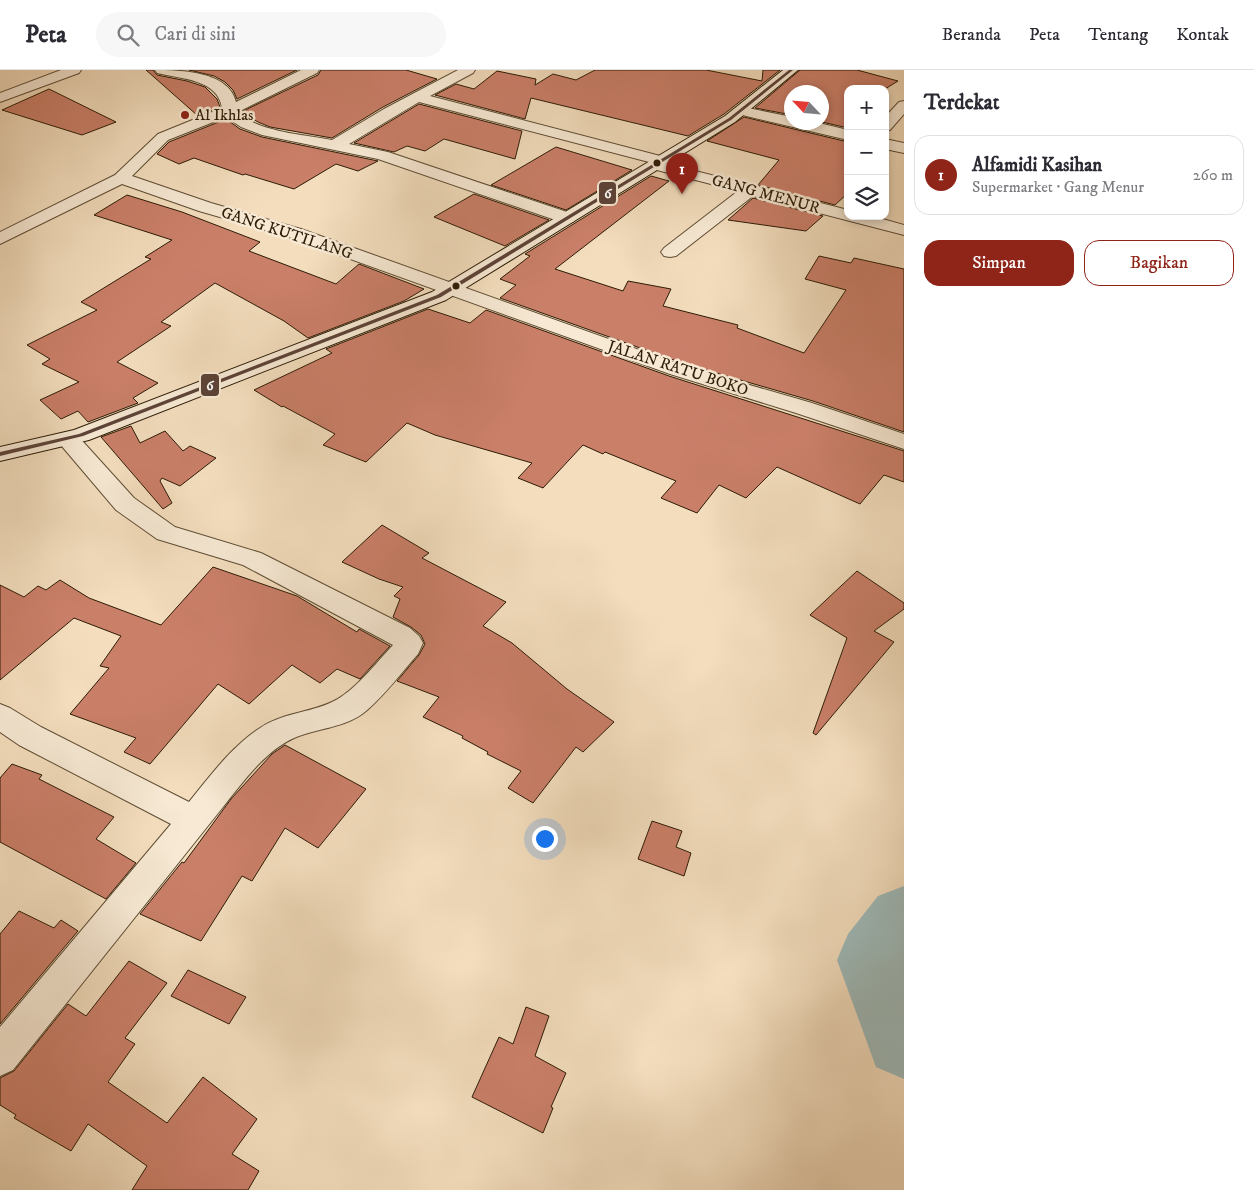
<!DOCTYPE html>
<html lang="id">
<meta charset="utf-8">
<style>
body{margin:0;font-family:"IM FELL DW Pica",serif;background:#f7f7f7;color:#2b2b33}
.controls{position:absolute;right:15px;top:15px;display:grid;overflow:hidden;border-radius:10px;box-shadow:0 2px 8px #0003}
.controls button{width:45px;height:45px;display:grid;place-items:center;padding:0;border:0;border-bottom:1px solid #e1e1e2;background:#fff;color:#2b2b33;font:25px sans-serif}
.compass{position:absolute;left:784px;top:15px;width:45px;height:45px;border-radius:50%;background:#fff;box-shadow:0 2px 8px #0003;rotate:296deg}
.you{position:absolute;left:544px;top:768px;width:18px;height:18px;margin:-12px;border:4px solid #fff;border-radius:50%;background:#1a73e8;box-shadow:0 0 0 8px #1a73e833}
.badge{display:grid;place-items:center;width:32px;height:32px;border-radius:50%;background:#8f2418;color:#fff;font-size:16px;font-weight:700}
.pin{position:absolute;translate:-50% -41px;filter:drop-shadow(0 1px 2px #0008)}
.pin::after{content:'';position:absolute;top:26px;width:18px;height:15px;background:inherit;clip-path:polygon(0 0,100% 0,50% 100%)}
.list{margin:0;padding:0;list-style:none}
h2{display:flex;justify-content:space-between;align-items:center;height:65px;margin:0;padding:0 20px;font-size:21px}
h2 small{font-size:16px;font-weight:400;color:#7c7c81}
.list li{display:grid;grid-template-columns:32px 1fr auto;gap:15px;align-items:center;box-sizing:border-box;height:80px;margin:0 10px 10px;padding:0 10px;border:1px solid #e1e1e2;border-radius:15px}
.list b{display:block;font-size:19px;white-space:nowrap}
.list p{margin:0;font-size:16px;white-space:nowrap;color:#7c7c81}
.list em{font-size:16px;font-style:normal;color:#7c7c81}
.actions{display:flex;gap:10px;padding:15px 20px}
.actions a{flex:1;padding:11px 0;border:1px solid #8f2418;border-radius:15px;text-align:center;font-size:18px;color:#8f2418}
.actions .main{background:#8f2418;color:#fff}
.icon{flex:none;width:28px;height:28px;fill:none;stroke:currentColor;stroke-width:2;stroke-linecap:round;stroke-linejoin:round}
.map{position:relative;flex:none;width:904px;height:1120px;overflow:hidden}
header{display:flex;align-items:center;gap:30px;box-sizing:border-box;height:70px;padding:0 25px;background:#fff;border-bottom:1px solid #e1e1e2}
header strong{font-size:24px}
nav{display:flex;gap:28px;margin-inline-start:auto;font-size:18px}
.search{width:350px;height:45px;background:#f7f7f7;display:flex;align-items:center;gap:12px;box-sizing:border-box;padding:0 18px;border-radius:28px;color:#7c7c81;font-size:19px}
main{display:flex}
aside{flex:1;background:#fff}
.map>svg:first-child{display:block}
</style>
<header>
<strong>Peta</strong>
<div class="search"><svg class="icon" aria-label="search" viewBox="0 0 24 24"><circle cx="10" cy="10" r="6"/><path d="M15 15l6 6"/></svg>Cari di sini</div>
<nav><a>Beranda</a><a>Peta</a><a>Tentang</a><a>Kontak</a></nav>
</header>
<main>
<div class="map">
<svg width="904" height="1120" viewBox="0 0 904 1120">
<rect width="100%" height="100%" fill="#f3ddbd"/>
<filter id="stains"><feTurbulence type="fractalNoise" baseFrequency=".004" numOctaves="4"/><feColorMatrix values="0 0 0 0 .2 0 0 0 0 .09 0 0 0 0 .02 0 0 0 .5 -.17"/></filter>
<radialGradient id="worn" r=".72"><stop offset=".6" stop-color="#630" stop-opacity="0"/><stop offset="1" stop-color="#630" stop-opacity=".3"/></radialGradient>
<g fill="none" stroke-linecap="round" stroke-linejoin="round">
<polygon fill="#9ebab9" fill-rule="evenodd" points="904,816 904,1009 876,997 837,890 848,864 878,826"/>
</g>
<g fill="#ca7f69" stroke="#2c1b05">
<polygon points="146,0 153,0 157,5 187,11 205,17 217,29 220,37 198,46"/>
<polygon points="189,0 297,0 237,29 233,20 225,12 214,6"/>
<polygon points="321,0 406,0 437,9 383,37 332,68 270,57 258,52 241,42 318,5"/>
<polygon points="595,0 706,0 762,11 763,0 780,0 724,44 688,66 531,28 525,49 435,25 456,14 474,19 497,1 536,9 535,15 553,4 576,10"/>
<polygon points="800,0 857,0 898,11 885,19 848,19 848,58 822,52 822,22 792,22 792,45 755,38"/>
<polygon points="49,19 116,52 82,65 2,40"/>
<polygon points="419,34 522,61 515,89 444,69 425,81 407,76 394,82 354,73"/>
<polygon points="744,47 848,72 848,123 835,135 758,115 779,90 707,71"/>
<polygon points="226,49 240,59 262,67 378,91 358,101 336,94 294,119 245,104 243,105 194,88 179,94 157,84 169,72"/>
<polygon points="556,77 632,100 566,140 491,115"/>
<polygon points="651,106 669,111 555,199 623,221 628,211 671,219 663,236 738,255 737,258 804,283 846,220 805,209 819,186 851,193 854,188 904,199 904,362 813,331 685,294 500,228 516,215 500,209 530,186 525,184"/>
<polygon points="474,124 549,150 505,176 434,147"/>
<polygon points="127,125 182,142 260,172 249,181 336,214 359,194 424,219 404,231 308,268 284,251 215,213 161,252 171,256 117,292 158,313 133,328 138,333 88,352 78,341 61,349 40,330 79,312 42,294 50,289 27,275 97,240 81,232 151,189 145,187 172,170 94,145"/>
<polygon points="753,128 823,146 806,161 728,150"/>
<polygon points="428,239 470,253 486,240 669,306 904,381 904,412 884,405 860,434 777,397 746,428 719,415 697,443 661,428 676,411 605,382 603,384 583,375 543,418 518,408 532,393 435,365 407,353 366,392 323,375 335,364 283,336 282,337 254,320 332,283 326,279"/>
<polygon points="131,356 140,373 165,361 183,381 190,376 216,388 180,416 162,408 160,411 172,433 163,439 101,367"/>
<polygon points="382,455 429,483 422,488 506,532 483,556 512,573 567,619 614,652 583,682 576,677 533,733 508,718 521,701 487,684 488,682 462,668 463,666 423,647 439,627 397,611 419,585 425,574 421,565 411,557 393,547 400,529 394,526 403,517 379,509 342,492"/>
<polygon points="213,497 297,526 357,562 359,559 390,576 360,609 337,599 320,613 292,595 249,634 218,614 150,694 124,682 136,668 70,644 109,598 100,596 121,566 74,548 0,610 0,515 24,527 38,516 46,520 60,510 89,528 161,555"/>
<polygon points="857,501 904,533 904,539 874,561 894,572 816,665 813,663 847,568 810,545"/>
<polygon points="285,675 366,719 318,778 285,758 252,811 242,806 201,871 140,844 182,792 184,793 231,729 272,684"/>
<polygon points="12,694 42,705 39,709 114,747 96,769 136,793 106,829 0,772 0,708"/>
<polygon points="652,751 682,761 676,777 691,783 684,806 638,789"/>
<polygon points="19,841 54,858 61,850 78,861 0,954 0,864"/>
<polygon points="129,891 167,913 125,968 135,974 108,1012 167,1053 203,1007 257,1049 232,1084 259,1101 248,1120 132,1120 147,1096 88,1054 71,1081 14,1048 16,1045 0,1035 0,1008 14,1001 68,934 86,946"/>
<polygon points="188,900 246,927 229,954 171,926"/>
<polygon points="526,937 549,946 535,986 566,1003 551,1037 553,1038 543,1063 472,1027 499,967 513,974"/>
</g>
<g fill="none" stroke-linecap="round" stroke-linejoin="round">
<defs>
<g id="minor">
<polygon points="61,0 81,0 79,3 0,32 0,23"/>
<path d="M155,0c25,0 74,1 81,32l65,-32h18l-2,3 -79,39c19,20 68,23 94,28l52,-31 74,-39h17l-2,3 -43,23 238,62 2,3 -2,3 180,46v6h24l32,9v10l-151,-39 -77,60 -6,1 -6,-1 -3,-4 3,-4 74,-57 -89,-23 -2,-3 2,-3 -230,-60 -70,42 39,8 185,62 3,4 -3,4 -6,1 -6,-1 -183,-63 -116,-24 -21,-8 -15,-10 -58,23 -36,36 79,27 90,26 383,137 128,37 92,31v15l-108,-36 -126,-39 -381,-137 -90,-26 -77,-27 -122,60v-12l115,-57 43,-41 64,-26c-4,-29 -41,-29 -65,-35z"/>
<polygon points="904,31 904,44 890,60 885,61 885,47 899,32"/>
<polygon points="743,37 792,47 792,52 815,52 848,60 848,70 738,44 736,41 738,38"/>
<polygon points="885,69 904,73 904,83 885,79"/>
<path d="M68,362l8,2 58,64 41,29 86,26 149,75 9,8 4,7 -5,11c-17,19 -33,41 -52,57 -20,17 -49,17 -72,27 -29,13 -51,44 -71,69l-210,263 -13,6v-49l171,-203 -152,-79 -19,-13v-28l10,4 31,19 148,75c21,-26 43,-56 71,-74 22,-15 49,-15 72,-26 22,-10 44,-39 61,-57l-150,-80 -86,-26 -41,-29 -56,-66 -3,-5 3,-5z"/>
</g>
<polygon id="secondary" points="783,0 798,0 735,52 446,230 89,370 0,391 0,377 74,360 432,222 725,46"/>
</defs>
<use href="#minor" stroke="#5e4c33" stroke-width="2"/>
<use href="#secondary" stroke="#2c1b05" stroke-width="2"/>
<use href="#minor" fill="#f7e9d4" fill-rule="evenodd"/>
<use href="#secondary" fill="#f7e9d4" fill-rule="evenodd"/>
<defs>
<polygon id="bus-1" points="789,0 793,0 731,50 441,227 83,366 0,386 0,382 79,364 437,225 729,48"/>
</defs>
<use href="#bus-1" stroke="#f7e9d4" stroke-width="3"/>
<use href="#bus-1" fill="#5c4238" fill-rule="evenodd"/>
</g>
<circle fill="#8f2418" stroke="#f7e9d4" stroke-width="2" cx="185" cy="45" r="5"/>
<g fill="#2c1b05" stroke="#f7e9d4" stroke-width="2">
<circle cx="657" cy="93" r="4.5"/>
<circle cx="456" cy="216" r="4.5"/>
</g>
<g text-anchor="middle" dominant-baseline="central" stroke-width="5" stroke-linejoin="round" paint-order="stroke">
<g font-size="16" fill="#2c1b05" stroke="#f7e9d4" text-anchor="start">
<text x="195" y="45">Al Ikhlas</text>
</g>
<g font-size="16" fill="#2c1b05" stroke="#f7e9d4">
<text transform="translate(766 124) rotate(15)">GANG MENUR</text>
<text transform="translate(287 163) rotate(18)">GANG KUTILANG</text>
<text transform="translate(678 298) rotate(18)">JALAN RATU BOKO</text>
</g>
</g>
<g stroke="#f7e9d4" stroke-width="2">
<rect x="598" y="111" width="19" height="24" rx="5" fill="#5c4238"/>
<rect x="200" y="303" width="20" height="24" rx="5" fill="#5c4238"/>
</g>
<g font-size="14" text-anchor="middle" font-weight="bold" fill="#fff">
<text x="608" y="128">6</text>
<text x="210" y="320">6</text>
</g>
<rect width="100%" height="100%" filter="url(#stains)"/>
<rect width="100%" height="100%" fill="url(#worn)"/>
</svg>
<div class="controls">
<button>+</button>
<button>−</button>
<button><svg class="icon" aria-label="layers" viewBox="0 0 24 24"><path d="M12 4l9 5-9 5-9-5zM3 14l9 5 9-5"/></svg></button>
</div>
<svg class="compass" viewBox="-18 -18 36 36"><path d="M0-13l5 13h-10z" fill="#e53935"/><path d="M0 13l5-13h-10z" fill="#7c7c81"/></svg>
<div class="you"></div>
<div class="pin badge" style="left:682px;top:124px">1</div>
</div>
<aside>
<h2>Terdekat<small></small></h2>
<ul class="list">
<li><span class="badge">1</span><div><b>Alfamidi Kasihan</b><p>Supermarket · Gang Menur</p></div><em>260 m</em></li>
</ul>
<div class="actions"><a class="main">Simpan</a><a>Bagikan</a></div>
</aside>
</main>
